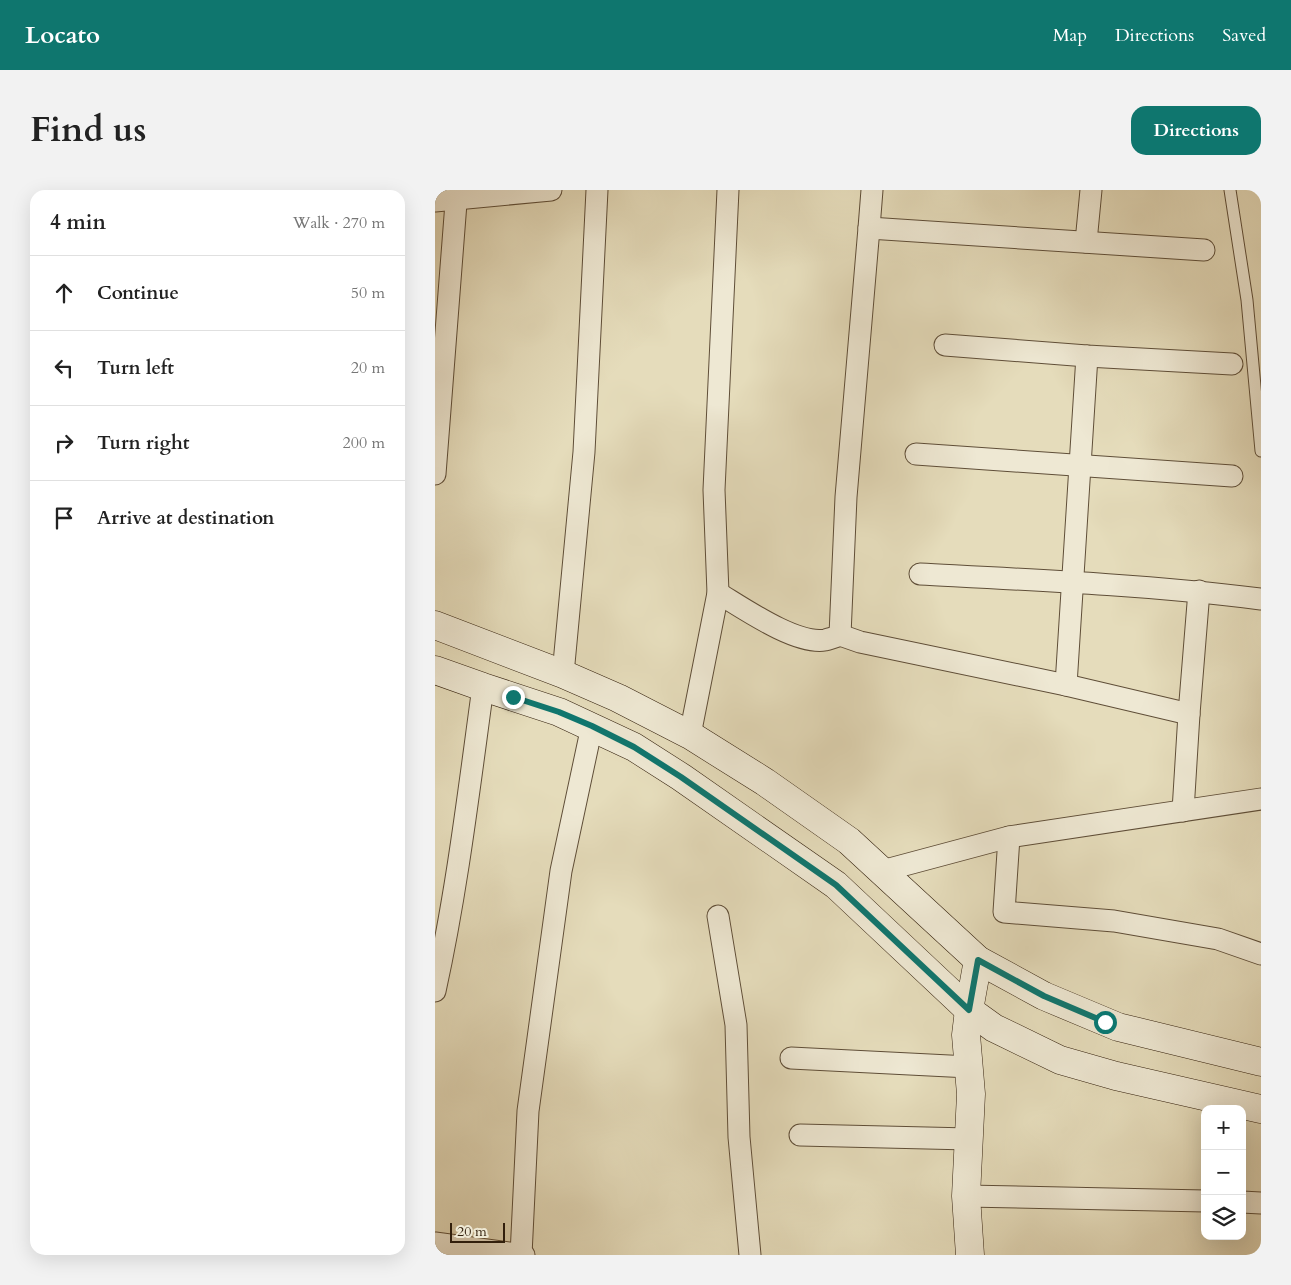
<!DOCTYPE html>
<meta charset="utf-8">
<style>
body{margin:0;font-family:Cardo,serif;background:#f2f2f2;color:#222}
.controls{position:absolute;right:15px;bottom:15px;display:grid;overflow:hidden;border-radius:10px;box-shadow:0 5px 20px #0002}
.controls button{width:45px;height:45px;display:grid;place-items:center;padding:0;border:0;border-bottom:1px solid #e0e0e0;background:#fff;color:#222;font:25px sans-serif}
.scale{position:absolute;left:15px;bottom:12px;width:55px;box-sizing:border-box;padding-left:5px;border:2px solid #321f0c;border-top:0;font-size:14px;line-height:18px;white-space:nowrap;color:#321f0c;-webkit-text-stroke:4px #eee8d3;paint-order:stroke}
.stop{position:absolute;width:15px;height:15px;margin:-11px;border:4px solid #0f766e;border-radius:50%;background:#fff}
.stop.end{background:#0f766e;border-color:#fff;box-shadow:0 1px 5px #0008}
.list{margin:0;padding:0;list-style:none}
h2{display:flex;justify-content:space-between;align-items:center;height:65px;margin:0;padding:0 20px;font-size:21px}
h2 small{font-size:16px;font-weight:400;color:#767676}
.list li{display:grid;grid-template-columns:32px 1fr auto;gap:15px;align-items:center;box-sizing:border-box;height:75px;padding:0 20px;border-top:1px solid #e0e0e0}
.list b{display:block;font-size:19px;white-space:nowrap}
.list em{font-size:16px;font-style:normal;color:#767676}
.icon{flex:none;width:28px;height:28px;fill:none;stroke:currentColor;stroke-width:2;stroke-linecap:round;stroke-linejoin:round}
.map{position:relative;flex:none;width:826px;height:1065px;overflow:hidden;border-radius:15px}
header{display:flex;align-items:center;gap:30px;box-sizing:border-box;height:70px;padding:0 25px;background:#0f766e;color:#fff}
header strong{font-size:24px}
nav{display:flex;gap:28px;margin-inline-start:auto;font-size:18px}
.intro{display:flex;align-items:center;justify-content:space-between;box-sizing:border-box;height:120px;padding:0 30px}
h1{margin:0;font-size:35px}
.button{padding:12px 22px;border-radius:15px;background:#0f766e;color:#fff;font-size:18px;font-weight:700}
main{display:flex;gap:30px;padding:0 30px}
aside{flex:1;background:#fff;border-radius:15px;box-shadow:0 5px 20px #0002}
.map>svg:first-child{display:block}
</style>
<header>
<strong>Locato</strong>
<nav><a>Map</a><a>Directions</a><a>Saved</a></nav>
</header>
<div class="intro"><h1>Find us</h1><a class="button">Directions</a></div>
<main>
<aside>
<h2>4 min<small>Walk · 270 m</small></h2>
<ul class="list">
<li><svg class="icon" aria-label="ahead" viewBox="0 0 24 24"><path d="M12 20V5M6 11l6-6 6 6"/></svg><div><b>Continue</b></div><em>50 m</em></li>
<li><svg class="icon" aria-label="left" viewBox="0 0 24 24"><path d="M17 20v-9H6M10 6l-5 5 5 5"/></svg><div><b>Turn left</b></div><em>20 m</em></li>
<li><svg class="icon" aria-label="right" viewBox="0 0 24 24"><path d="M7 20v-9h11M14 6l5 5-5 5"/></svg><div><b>Turn right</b></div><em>200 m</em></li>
<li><svg class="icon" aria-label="arrive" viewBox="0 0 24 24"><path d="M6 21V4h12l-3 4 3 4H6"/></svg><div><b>Arrive at destination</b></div></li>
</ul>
</aside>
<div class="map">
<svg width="826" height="1065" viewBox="0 0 826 1065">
<rect width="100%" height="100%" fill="#e5dcbb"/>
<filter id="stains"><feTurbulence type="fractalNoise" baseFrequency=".004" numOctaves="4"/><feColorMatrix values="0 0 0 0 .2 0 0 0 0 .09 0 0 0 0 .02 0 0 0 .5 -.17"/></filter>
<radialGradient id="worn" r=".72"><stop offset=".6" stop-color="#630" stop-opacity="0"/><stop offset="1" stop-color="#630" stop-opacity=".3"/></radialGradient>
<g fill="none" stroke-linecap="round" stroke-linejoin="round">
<defs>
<polyline id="service" points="795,0 812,110 826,261"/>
<g id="minor">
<polyline points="0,11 116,0"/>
<polyline points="434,38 437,0"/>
<polyline points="651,52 656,0"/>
<polyline points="510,155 652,166 797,174"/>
<polyline points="481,264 797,286"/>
<polyline points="0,284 22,0"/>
<path d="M485,384c114,6 228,11 341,25"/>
<path d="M283,403c25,15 78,52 107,47 5,-1 10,-3 15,-5l6,-138 23,-269 335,22"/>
<polyline points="405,445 425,452 631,495 754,524"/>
<polyline points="128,484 149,262 162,0"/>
<polyline points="631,495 652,166"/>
<polyline points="255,545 283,403 279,300 293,0"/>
<polyline points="748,621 754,524 764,401"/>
<polyline points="574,647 569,722 679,731 783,749 826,764"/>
<polyline points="447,681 574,647 826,609"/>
<polyline points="283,726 301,835 304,947 315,1065"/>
<path d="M0,801c22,-100 34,-202 48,-304"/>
<polyline points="356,868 534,877"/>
<polyline points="365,945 534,949"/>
<polyline points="531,1006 770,1011"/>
<polyline points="807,1012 826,1013"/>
<polyline points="0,1053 89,1065"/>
<polyline points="86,1065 93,921 126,681 157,536"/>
</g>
<g id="secondary">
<polyline points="0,435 128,484 183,508 255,545 330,592 414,651 543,770 609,806 683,837 826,872"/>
<polyline points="0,480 48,497 124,522 199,557 246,587 401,695 534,820 559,838 625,870 681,886 826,919"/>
<polyline points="535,1065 531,1006 536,904 531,845 534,820 543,770"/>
</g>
</defs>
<use href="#service" stroke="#5f4e38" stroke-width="13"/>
<use href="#minor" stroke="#5f4e38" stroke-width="23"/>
<use href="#secondary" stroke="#321f0c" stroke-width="29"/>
<use href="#service" stroke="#eee8d3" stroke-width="11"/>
<use href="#minor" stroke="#eee8d3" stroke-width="21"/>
<use href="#secondary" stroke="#eee8d3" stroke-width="28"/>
</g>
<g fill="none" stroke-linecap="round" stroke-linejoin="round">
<polyline stroke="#0f766e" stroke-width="6" points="78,507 124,522 157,536 199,557 246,587 401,695 534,820 543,770 609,806 670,832"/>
</g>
<rect width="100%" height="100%" filter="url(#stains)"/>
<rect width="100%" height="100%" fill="url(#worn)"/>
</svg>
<div class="controls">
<button>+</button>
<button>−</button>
<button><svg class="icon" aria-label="layers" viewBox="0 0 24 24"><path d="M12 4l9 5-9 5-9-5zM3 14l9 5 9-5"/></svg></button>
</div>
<div class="scale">20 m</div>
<div class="stop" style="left:670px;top:832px"></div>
<div class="stop end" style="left:78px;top:507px"></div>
</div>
</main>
